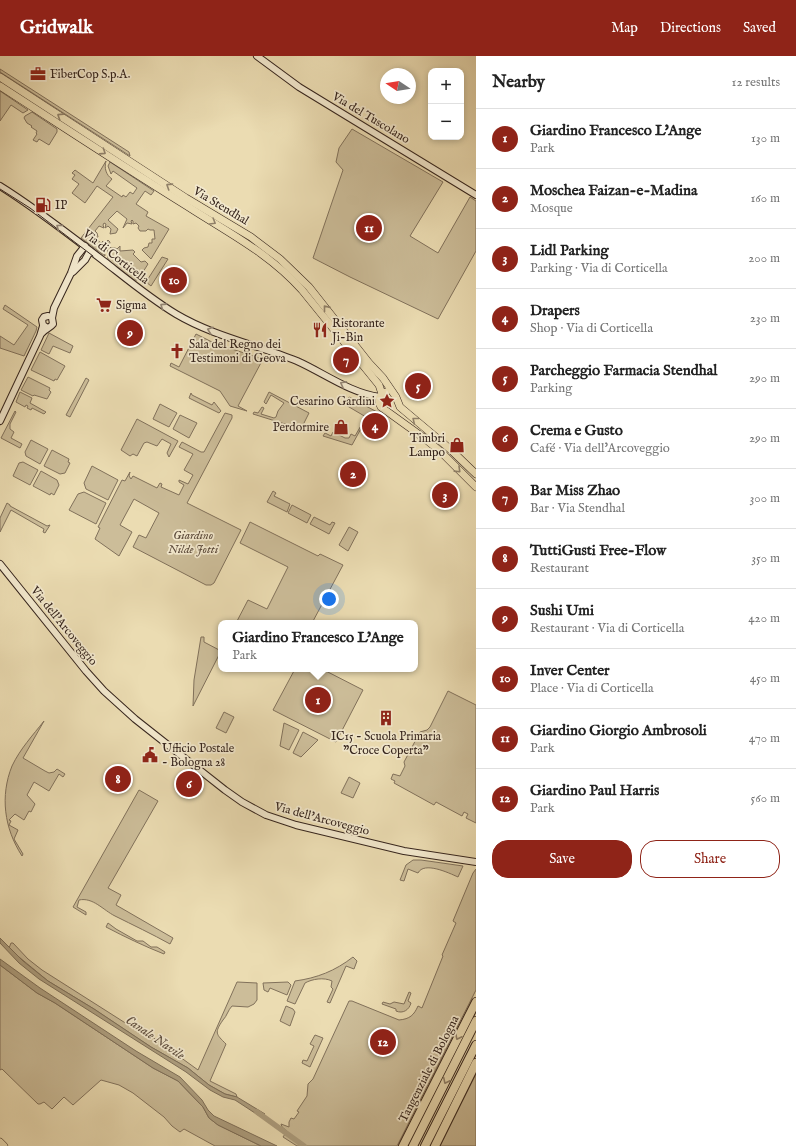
<!DOCTYPE html>
<meta charset="utf-8">
<style>
body{margin:0;font-family:"IM FELL English",serif;background:#f6f6f6;color:#222}
.controls{position:absolute;right:12px;top:12px;display:grid;overflow:hidden;border-radius:8px;box-shadow:0 2px 6px #0003}
.controls button{width:36px;height:36px;display:grid;place-items:center;padding:0;border:0;border-bottom:1px solid #e0e0e0;background:#fff;color:#222;font:20px sans-serif}
.compass{position:absolute;left:380px;top:12px;width:36px;height:36px;border-radius:50%;background:#fff;box-shadow:0 2px 6px #0003;rotate:282deg}
.you{position:absolute;left:329px;top:543px;width:14px;height:14px;margin:-10px;border:3px solid #fff;border-radius:50%;background:#1a73e8;box-shadow:0 0 0 6px #1a73e833}
.badge{display:grid;place-items:center;width:26px;height:26px;border-radius:50%;background:#8f2418;color:#fff;font-size:13px;font-weight:700}
.pin{position:absolute;translate:-50% -50%;border:2px solid #fff;box-shadow:0 1px 4px #0006}
.popup{position:absolute;left:218px;top:564px;width:200px;height:52px;box-sizing:border-box;display:grid;place-content:center;border-radius:8px;background:#fff;filter:drop-shadow(0 1px 3px #0005);font-size:13px;white-space:nowrap;color:#767676}
.popup b{font-size:15px;color:#222}
.popup::after{content:'';position:absolute;left:50%;top:100%;margin-left:-8px;border:8px solid transparent;border-top-color:#fff}
.list{margin:0;padding:0;list-style:none}
h2{display:flex;justify-content:space-between;align-items:center;height:52px;margin:0;padding:0 16px;font-size:17px}
h2 small{font-size:13px;font-weight:400;color:#767676}
.list li{display:grid;grid-template-columns:26px 1fr auto;gap:12px;align-items:center;box-sizing:border-box;height:60px;padding:0 16px;border-top:1px solid #e0e0e0}
.list b{display:block;font-size:15px;white-space:nowrap}
.list p{margin:0;font-size:13px;white-space:nowrap;color:#767676}
.list em{font-size:13px;font-style:normal;color:#767676}
.actions{display:flex;gap:8px;padding:12px 16px}
.actions a{flex:1;padding:9px 0;border:1px solid #8f2418;border-radius:16px;text-align:center;font-size:14px;color:#8f2418}
.actions .main{background:#8f2418;color:#fff}
.map{position:relative;flex:none;width:476px;height:1090px;overflow:hidden}
header{display:flex;align-items:center;gap:24px;box-sizing:border-box;height:56px;padding:0 20px;background:#8f2418;color:#fff}
header strong{font-size:19px}
nav{display:flex;gap:22px;margin-inline-start:auto;font-size:14px}
main{display:flex}
aside{flex:1;background:#fff}
.map>svg:first-child{display:block}
</style>
<header>
<strong>Gridwalk</strong>
<nav><a>Map</a><a>Directions</a><a>Saved</a></nav>
</header>
<main>
<div class="map">
<svg width="476" height="1090" viewBox="0 0 476 1090">
<rect width="100%" height="100%" fill="#ebdcb2"/>
<filter id="stains"><feTurbulence type="fractalNoise" baseFrequency=".005" numOctaves="4"/><feColorMatrix values="0 0 0 0 .2 0 0 0 0 .09 0 0 0 0 .02 0 0 0 .5 -.17"/></filter>
<radialGradient id="worn" r=".72"><stop offset=".6" stop-color="#630" stop-opacity="0"/><stop offset="1" stop-color="#630" stop-opacity=".3"/></radialGradient>
<g fill="#ccbd99" stroke="#81715b">
<polygon points="0,13 129,96 130,100 0,16"/>
<polygon points="0,35 28,54 23,57 11,49 0,65"/>
<polygon points="32,56 57,73 57,76 49,89 39,83 37,86 33,84 37,78 36,77 37,75 31,71 32,70 27,67 24,62 25,60"/>
<polygon points="352,73 443,126 410,180 438,197 470,141 476,145 476,195 438,263 350,221 313,202 343,114 336,106 339,92"/>
<path d="M106,105c-2,7 0,14 6,18l-6,7 16,11 1,-2 3,2 4,-5 3,2 4,-6 -24,-17 -2,3 -3,-8 2,-4 44,29 -3,4 -6,-4 -9,13 12,8 -2,4 23,13 -18,30 -9,-9 2,-2 4,-1 1,-4h3v-4h3l-1,-9h-4l-2,-1 -2,2h-6l-2,-3 1,-2 -3,-3 -3,1v-3l-1,-1 -1,1 1,3 -5,-1 -4,5 4,-9 -10,-8 -9,9 10,9 -2,4 -6,1 1,-5 -3,-3 -3,2 1,-4 -2,-1 -1,2 1,3 -5,-2 -4,5 2,2 1,4 -2,2 5,4 2,-2 2,15 -24,-18 32,-41 -16,-11 -12,17 -13,-10 7,-9 -7,-5 3,-4 -3,-2 3,-3 18,13z"/>
<polygon points="108,184 110,186 109,190 111,192 115,192 117,193 120,190 120,195 133,194 135,196 133,198 141,206 145,205 148,208 138,224 134,224 108,204 107,185"/>
<polygon points="162,201 168,203 151,230 146,226"/>
<polygon points="5,249 37,271 36,275 24,300 0,292 0,280 14,289 28,269 3,253"/>
<polygon points="49,277 73,290 70,297 53,290 49,298 41,294"/>
<polygon points="196,278 216,288 263,303 238,350 247,355 230,350 220,335 170,310 171,307 179,311"/>
<polygon points="40,296 65,310 57,324 55,323 54,325 31,314"/>
<polygon points="28,321 50,332 49,334 51,336 47,343 34,339 33,340 21,334"/>
<polygon points="86,322 89,324 70,361 66,359"/>
<polygon points="20,336 32,342 30,347 46,356 44,358 32,352 31,354 27,352 28,350 26,349 25,351 16,346"/>
<polygon points="269,336 309,357 301,373 253,358 254,356 258,357 262,351 264,352 261,358 274,362 276,361 278,355 284,347 271,339 266,348 264,346"/>
<polygon points="191,337 192,339 212,349 214,346 221,355 219,357 189,342"/>
<polygon points="349,341 379,357 377,360 372,357 371,359 369,358 352,389 323,380 325,377 331,380 333,376 345,382 349,382 351,378 355,380 366,361 344,348"/>
<polygon points="160,348 177,357 169,371 153,363"/>
<polygon points="15,355 16,356 10,368 10,373 14,376 11,382 22,388 20,392 1,382"/>
<polygon points="225,357 232,359 232,362 187,447 241,474 214,527 211,529 206,529 133,491 139,479 146,482 159,457 134,443 120,469 132,476 119,500 95,483 100,472 98,471 122,424 125,425 130,416 129,420 131,423 133,420 157,432 160,427 162,428 161,431 179,439 184,429 179,426 179,424 188,428 193,419 184,414 193,398 179,391 182,386 201,396 204,396"/>
<polygon points="180,359 197,367 189,382 173,373"/>
<polygon points="137,363 178,385 169,401 167,397 171,388 162,383 157,390 147,386 144,387 137,400 133,398 130,400 121,394"/>
<polygon points="31,384 48,393 40,408 26,400 25,396"/>
<polygon points="52,394 69,403 68,406 70,407 65,417 60,418 44,410"/>
<polygon points="23,406 38,414 30,429 13,420 19,407"/>
<polygon points="92,410 118,424 108,444 86,433 84,427"/>
<polygon points="41,415 57,424 59,429 54,439 51,437 50,439 33,430"/>
<polygon points="273,435 276,437 274,440 290,448 287,456 267,446"/>
<polygon points="84,436 106,447 96,468 69,454 78,438"/>
<polygon points="7,447 10,449 10,450 47,470 50,469 45,477 43,476 44,473 11,454 0,476 0,462"/>
<polygon points="292,449 311,459 307,467 288,457"/>
<polygon points="314,461 330,469 332,466 335,467 329,478 310,468"/>
<polygon points="250,466 318,500 320,498 343,509 312,567 236,567 248,544 267,553 288,511 240,487"/>
<polygon points="349,471 358,476 348,495 339,489"/>
<polygon points="201,581 204,581 204,586 221,595 193,650 194,624"/>
<polygon points="295,613 322,613 363,634 336,686 273,654"/>
<polygon points="448,635 476,649 476,767 466,762 468,758 464,756 462,760 436,746 434,749 394,727 395,725 391,723 393,718 400,720 405,710 404,706 420,676 427,674 430,671"/>
<polygon points="224,656 234,661 226,677 216,672"/>
<path d="M44,665l-21,37 22,13 4,2 5,-1 3,-3 8,5 -2,3 -4,-3 -10,17 -15,-9 -7,13 8,9 -4,8 -2,-1 -5,9 -9,-6 -6,6 2,1 -2,4 9,5 -4,9 9,15 -1,2c-18,-28 -22,-60 -10,-90 8,-17 21,-31 32,-45z"/>
<polygon points="284,667 299,674 289,694 280,690"/>
<polygon points="303,676 318,684 301,701 293,697"/>
<polygon points="349,721 360,727 353,742 341,737"/>
<path d="M139,734l19,11 -50,87 13,7 -5,10 57,33 -3,6c-18,-10 -37,-19 -55,-28 -12,-6 -22,-19 -36,-16l-2,7 9,5v3l-13,-8z"/>
<path d="M413,804h8l42,6 -5,11c-9,-4 -34,-16 -40,-4l-10,-4 -4,12 -4,-1 6,-15z"/>
<path d="M476,813v121l-79,156h-100l-14,-9 4,-6 -5,-4 -1,-3 8,3v-5l2,-4 3,1 5,-7 -2,-1 10,-15 1,-12 5,-5 36,-78h3l47,19c11,-1 15,-5 19,-14l4,2 21,-52 -1,-1 14,-32 -3,-2 20,-48z"/>
<path d="M108,867l8,6 21,12h6l8,6h6l8,5 -1,2c-20,-8 -39,-17 -58,-27z"/>
<path d="M11,887h2l15,16 14,11 96,61 2,-3 58,42 39,-88 20,1v17l-3,4 -6,3 -16,-1c-4,4 -5,10 -9,14 -9,13 -7,14 3,24l-16,37 26,13 1,3 -12,-3 -16,-9 -21,-17 -37,-21 -57,-38 -46,-28 -35,-29 -4,-4z"/>
<path d="M353,901l4,4 -3,8 -8,-3 -16,37 -3,-1 6,-13 -2,-2 1,-6c-8,-4 -20,-2 -27,2l-10,21 -8,-3 8,-20c22,-3 40,-10 58,-24z"/>
<polygon points="0,909 37,937 55,947 153,1012 178,1025 203,1051 209,1062 218,1069 261,1090 215,1090 184,1073 180,1076 172,1070 164,1061 133,1037 119,1029 101,1024 73,1049 64,1041 52,1053 44,1046 40,1048 38,1048 2,1013 0,1014"/>
<polygon points="288,926 291,929 287,939 270,932 268,936 264,934 263,927"/>
<path d="M409,936l2,1 -3,8 3,2c-2,7 -8,11 -15,8v-2l-14,-5 1,-2 7,2 4,-2 10,2z"/>
<polygon points="286,950 293,953 295,956 290,970 280,965"/>
<polygon points="315,979 323,982 310,1011 302,1007 303,1004 307,1005 314,990 310,988"/>
<polygon points="476,1018 476,1090 440,1090"/>
</g>
<g fill="#ad9e7f" stroke="#7d6e58">
<polygon points="0,882 23,905 48,925 94,953 151,991 188,1012 209,1029 225,1038 237,1041 265,1058 261,1061 235,1044 223,1041 210,1034 186,1016 39,923 19,907 0,887"/>
<polygon points="0,903 40,932 136,995 180,1021 202,1044 208,1054 214,1060 277,1090 261,1090 218,1069 209,1062 203,1051 178,1025 153,1012 55,947 37,937 0,909"/>
</g>
<g fill="none" stroke-linecap="round" stroke-linejoin="round">
<polyline stroke="#ad9e7f" stroke-width="5.5" points="257,1056 304,1090"/>
<defs>
<g id="secondary">
<polyline points="257,0 299,31 476,139"/>
<path d="M0,130c37,23 71,50 105,76 23,18 46,37 71,52 37,22 81,31 121,47 27,12 53,32 83,36"/>
<polyline points="73,216 85,204 90,195"/>
<polyline points="46,271 43,269 42,264 44,261 48,260"/>
<path d="M42,277c3,-4 8,-5 11,-9l-1,-6 2,-10 17,-35 6,-17 8,-10"/>
<polyline points="0,365 40,280 43,270"/>
<polyline points="0,508 86,615 104,635 135,663 225,734 242,746 266,759 296,769 404,795 476,806"/>
</g>
<g id="primary">
<polyline points="0,21 186,142 251,181 280,203 309,231 369,307 383,322 396,341 400,351 450,393 476,418"/>
<path d="M0,30c62,40 124,81 187,120 40,26 82,47 115,84l77,95 3,9"/>
<path d="M386,336c-7,3 -9,9 -5,15l43,31 16,13 36,36"/>
<polyline points="0,1086 4,1090"/>
</g>
<g id="highway">
<polyline points="403,1090 476,946"/>
<polyline points="413,1090 476,965"/>
<polyline points="425,1090 476,989"/>
<polyline points="435,1090 476,1007"/>
</g>
</defs>
<use href="#secondary" stroke="#36251d" stroke-width="8"/>
<use href="#primary" stroke="#36251d" stroke-width="8"/>
<use href="#highway" stroke="#36251d" stroke-width="10"/>
<use href="#secondary" stroke="#f2e8cd" stroke-width="6"/>
<use href="#primary" stroke="#ebdcb2" stroke-width="7"/>
<use href="#highway" stroke="#ebdcb2" stroke-width="8"/>
<polyline stroke="#36251d" stroke-width="1" points="0,133 30,152 93,200"/>
</g>
<defs><path id="oneway-chevron" d="M-2-3.5L2.5 0L-2 3.5" fill="none" stroke-width="1.6" stroke-linecap="round" stroke-linejoin="round"/></defs>
<g stroke="#908068">
<use href="#oneway-chevron" transform="translate(60 60) rotate(-147)"/>
<use href="#oneway-chevron" transform="translate(103 96) rotate(33)"/>
<use href="#oneway-chevron" transform="translate(169 130) rotate(-147)"/>
<use href="#oneway-chevron" transform="translate(213 166) rotate(31)"/>
<use href="#oneway-chevron" transform="translate(326 252) rotate(-129)"/>
<use href="#oneway-chevron" transform="translate(415 364) rotate(-141)"/>
<use href="#oneway-chevron" transform="translate(458 414) rotate(44)"/>
<use href="#oneway-chevron" transform="translate(458 981) rotate(117)"/>
<use href="#oneway-chevron" transform="translate(446 1025) rotate(116)"/>
</g>
<g stroke="#948675">
<use href="#oneway-chevron" transform="translate(59 171) rotate(-143)"/>
<use href="#oneway-chevron" transform="translate(163 250) rotate(-147)"/>
<use href="#oneway-chevron" transform="translate(210 274) rotate(-161)"/>
<use href="#oneway-chevron" transform="translate(343 328) rotate(-152)"/>
</g>
<defs>
<symbol id="office-bare" viewBox="-9 -9 18 18"><path d="M-6-3h4V-5.5h4V-3h4V5H-6ZM-1-4.5V-3h2v-1.5ZM-6 0V1H6V0Z" fill="#8f2418" stroke="#f2e8cd" stroke-width="2.5" paint-order="stroke"/></symbol>
<symbol id="fuel-bare" viewBox="-9 -9 18 18"><path d="M-5.5-6h7V0h2V4h1.3V-2.5L3-4.5l.8-.8L6-3V5H2.5V1h-1V6h-7ZM-4.2-4.7v3.2H.2V-4.7Z" fill="#8f2418" stroke="#f2e8cd" stroke-width="2.5" paint-order="stroke"/></symbol>
<symbol id="supermarket-bare" viewBox="-9 -9 18 18"><path d="M-6-5.5h2.5l.6 2H6L4.5 2H-2.5L-4.4-4H-6ZM-1.5 3.2a1.3 1.3 0 1 0 .1 0ZM3 3.2a1.3 1.3 0 1 0 .1 0Z" fill="#8f2418" stroke="#f2e8cd" stroke-width="2.5" paint-order="stroke"/></symbol>
<symbol id="restaurant-bare" viewBox="-9 -9 18 18"><path d="M-5-6h1v4h1v-4h1v4h1v-4h1v5L-1.5 .5V6h-2V.5L-5-1ZM5-6V6H3V1.5H1.5Q1.5-4 5-6Z" fill="#8f2418" stroke="#f2e8cd" stroke-width="2.5" paint-order="stroke"/></symbol>
<symbol id="church-bare" viewBox="-9 -9 18 18"><path d="M-1.2-6h2.4v3.5h3.3v2.4h-3.3V6h-2.4V-.1h-3.3v-2.4h3.3Z" fill="#8f2418" stroke="#f2e8cd" stroke-width="2.5" paint-order="stroke"/></symbol>
<symbol id="sight-bare" viewBox="-9 -9 18 18"><path d="M0-6L1.8-2.2L6-1.7L2.9 1.2L3.7 5.4L0 3.3L-3.7 5.4L-2.9 1.2L-6-1.7L-1.8-2.2Z" fill="#8f2418" stroke="#f2e8cd" stroke-width="2.5" paint-order="stroke"/></symbol>
<symbol id="shop-bare" viewBox="-9 -9 18 18"><path d="M-5-2.5h2.3a2.7 3.5 0 0 1 5.4 0H5L5.5 6h-11ZM-1.5-2.5h3a1.5 2.3 0 0 0-3 0Z" fill="#8f2418" stroke="#f2e8cd" stroke-width="2.5" paint-order="stroke"/></symbol>
<symbol id="building-bare" viewBox="-9 -9 18 18"><path d="M-4-6H4V6H1V3H-1V6H-4ZM-2.5-4.3h1.7v1.8h-1.7ZM.8-4.3h1.7v1.8H.8ZM-2.5-1h1.7V.8h-1.7ZM.8-1h1.7V.8H.8Z" fill="#8f2418" stroke="#f2e8cd" stroke-width="2.5" paint-order="stroke"/></symbol>
<symbol id="civic-bare" viewBox="-9 -9 18 18"><path d="M-.6-6.5H3V-4.5H.6V-3L4-1V1h2V6H-6V1h2V-1L-.6-3ZM-1.2 2.5V6h2.4V2.5Z" fill="#8f2418" stroke="#f2e8cd" stroke-width="2.5" paint-order="stroke"/></symbol>
</defs>
<g fill-rule="evenodd">
<use href="#office-bare" x="27" y="7" width="22" height="22"/>
<use href="#fuel-bare" x="32" y="138" width="22" height="22"/>
<use href="#supermarket-bare" x="93" y="238" width="22" height="22"/>
<use href="#restaurant-bare" x="309" y="263" width="22" height="22"/>
<use href="#church-bare" x="166" y="284" width="22" height="22"/>
<use href="#sight-bare" x="376" y="334" width="22" height="22"/>
<use href="#shop-bare" x="330" y="360" width="22" height="22"/>
<use href="#shop-bare" x="446" y="378" width="22" height="22"/>
<use href="#building-bare" x="375" y="651" width="22" height="22"/>
<use href="#civic-bare" x="139" y="688" width="22" height="22"/>
</g>
<g text-anchor="middle" dominant-baseline="central" stroke-width="3.5" stroke-linejoin="round" paint-order="stroke">
<g font-size="12" fill="#36251d" stroke="#f2e8cd" text-anchor="start">
<text x="50" y="18">FiberCop S.p.A.</text>
<text x="55" y="149">IP</text>
<text x="116" y="249">Sigma</text>
<text x="332" y="267">Ristorante<tspan x="332" dy="14">Ji-Bin</tspan></text>
<text x="189" y="288">Sala del Regno dei<tspan x="189" dy="14">Testimoni di Geova</tspan></text>
<text x="375" y="345" text-anchor="end">Cesarino Gardini</text>
<text x="329" y="371" text-anchor="end">Perdormire</text>
<text x="445" y="382" text-anchor="end">Timbri<tspan x="445" dy="14">Lampo</tspan></text>
<text x="386" y="680" text-anchor="middle">IC15 - Scuola Primaria<tspan x="386" dy="14">"Croce Coperta"</tspan></text>
<text x="162" y="692">Ufficio Postale<tspan x="162" dy="14">- Bologna 28</tspan></text>
</g>
<g font-size="12" fill="#36251d" stroke="#f2e8cd">
<text transform="translate(371 62) rotate(31)">Via del Tuscolano</text>
<text transform="translate(221 150) rotate(31)">Via Stendhal</text>
<text transform="translate(116 201) rotate(38)">Via di Corticella</text>
<text transform="translate(64 570) rotate(51)">Via dell'Arcoveggio</text>
<text transform="translate(322 763) rotate(15)">Via dell'Arcoveggio</text>
<text transform="translate(429 1013) rotate(-63)">Tangenziale di Bologna</text>
</g>
<g font-size="12" font-style="italic" fill="#5c4b3c" stroke="#f2e8cd">
<text x="193" y="479">Giardino<tspan x="193" dy="14">Nilde Jotti</tspan></text>
</g>
<g font-size="13" font-style="italic" fill="#5a493a" stroke="#f2e8cd">
<text transform="translate(155 982) rotate(34)">Canale Navile</text>
</g>
</g>
<rect width="100%" height="100%" filter="url(#stains)"/>
<rect width="100%" height="100%" fill="url(#worn)"/>
</svg>
<div class="controls">
<button>+</button>
<button>−</button>
</div>
<svg class="compass" viewBox="-18 -18 36 36"><path d="M0-13l5 13h-10z" fill="#e53935"/><path d="M0 13l5-13h-10z" fill="#767676"/></svg>
<div class="you"></div>
<div class="pin badge" style="left:318px;top:644px">1</div>
<div class="popup"><b>Giardino Francesco L'Ange</b>Park</div>
<div class="pin badge" style="left:353px;top:418px">2</div>
<div class="pin badge" style="left:445px;top:439px">3</div>
<div class="pin badge" style="left:375px;top:370px">4</div>
<div class="pin badge" style="left:418px;top:330px">5</div>
<div class="pin badge" style="left:189px;top:728px">6</div>
<div class="pin badge" style="left:346px;top:304px">7</div>
<div class="pin badge" style="left:118px;top:723px">8</div>
<div class="pin badge" style="left:130px;top:277px">9</div>
<div class="pin badge" style="left:174px;top:224px">10</div>
<div class="pin badge" style="left:369px;top:172px">11</div>
<div class="pin badge" style="left:383px;top:986px">12</div>
</div>
<aside>
<h2>Nearby<small>12 results</small></h2>
<ul class="list">
<li><span class="badge">1</span><div><b>Giardino Francesco L'Ange</b><p>Park</p></div><em>130 m</em></li>
<li><span class="badge">2</span><div><b>Moschea Faizan-e-Madina</b><p>Mosque</p></div><em>160 m</em></li>
<li><span class="badge">3</span><div><b>Lidl Parking</b><p>Parking · Via di Corticella</p></div><em>200 m</em></li>
<li><span class="badge">4</span><div><b>Drapers</b><p>Shop · Via di Corticella</p></div><em>230 m</em></li>
<li><span class="badge">5</span><div><b>Parcheggio Farmacia Stendhal</b><p>Parking</p></div><em>290 m</em></li>
<li><span class="badge">6</span><div><b>Crema e Gusto</b><p>Café · Via dell'Arcoveggio</p></div><em>290 m</em></li>
<li><span class="badge">7</span><div><b>Bar Miss Zhao</b><p>Bar · Via Stendhal</p></div><em>300 m</em></li>
<li><span class="badge">8</span><div><b>TuttiGusti Free-Flow</b><p>Restaurant</p></div><em>350 m</em></li>
<li><span class="badge">9</span><div><b>Sushi Umi</b><p>Restaurant · Via di Corticella</p></div><em>420 m</em></li>
<li><span class="badge">10</span><div><b>Inver Center</b><p>Place · Via di Corticella</p></div><em>450 m</em></li>
<li><span class="badge">11</span><div><b>Giardino Giorgio Ambrosoli</b><p>Park</p></div><em>470 m</em></li>
<li><span class="badge">12</span><div><b>Giardino Paul Harris</b><p>Park</p></div><em>560 m</em></li>
</ul>
<div class="actions"><a class="main">Save</a><a>Share</a></div>
</aside>
</main>
